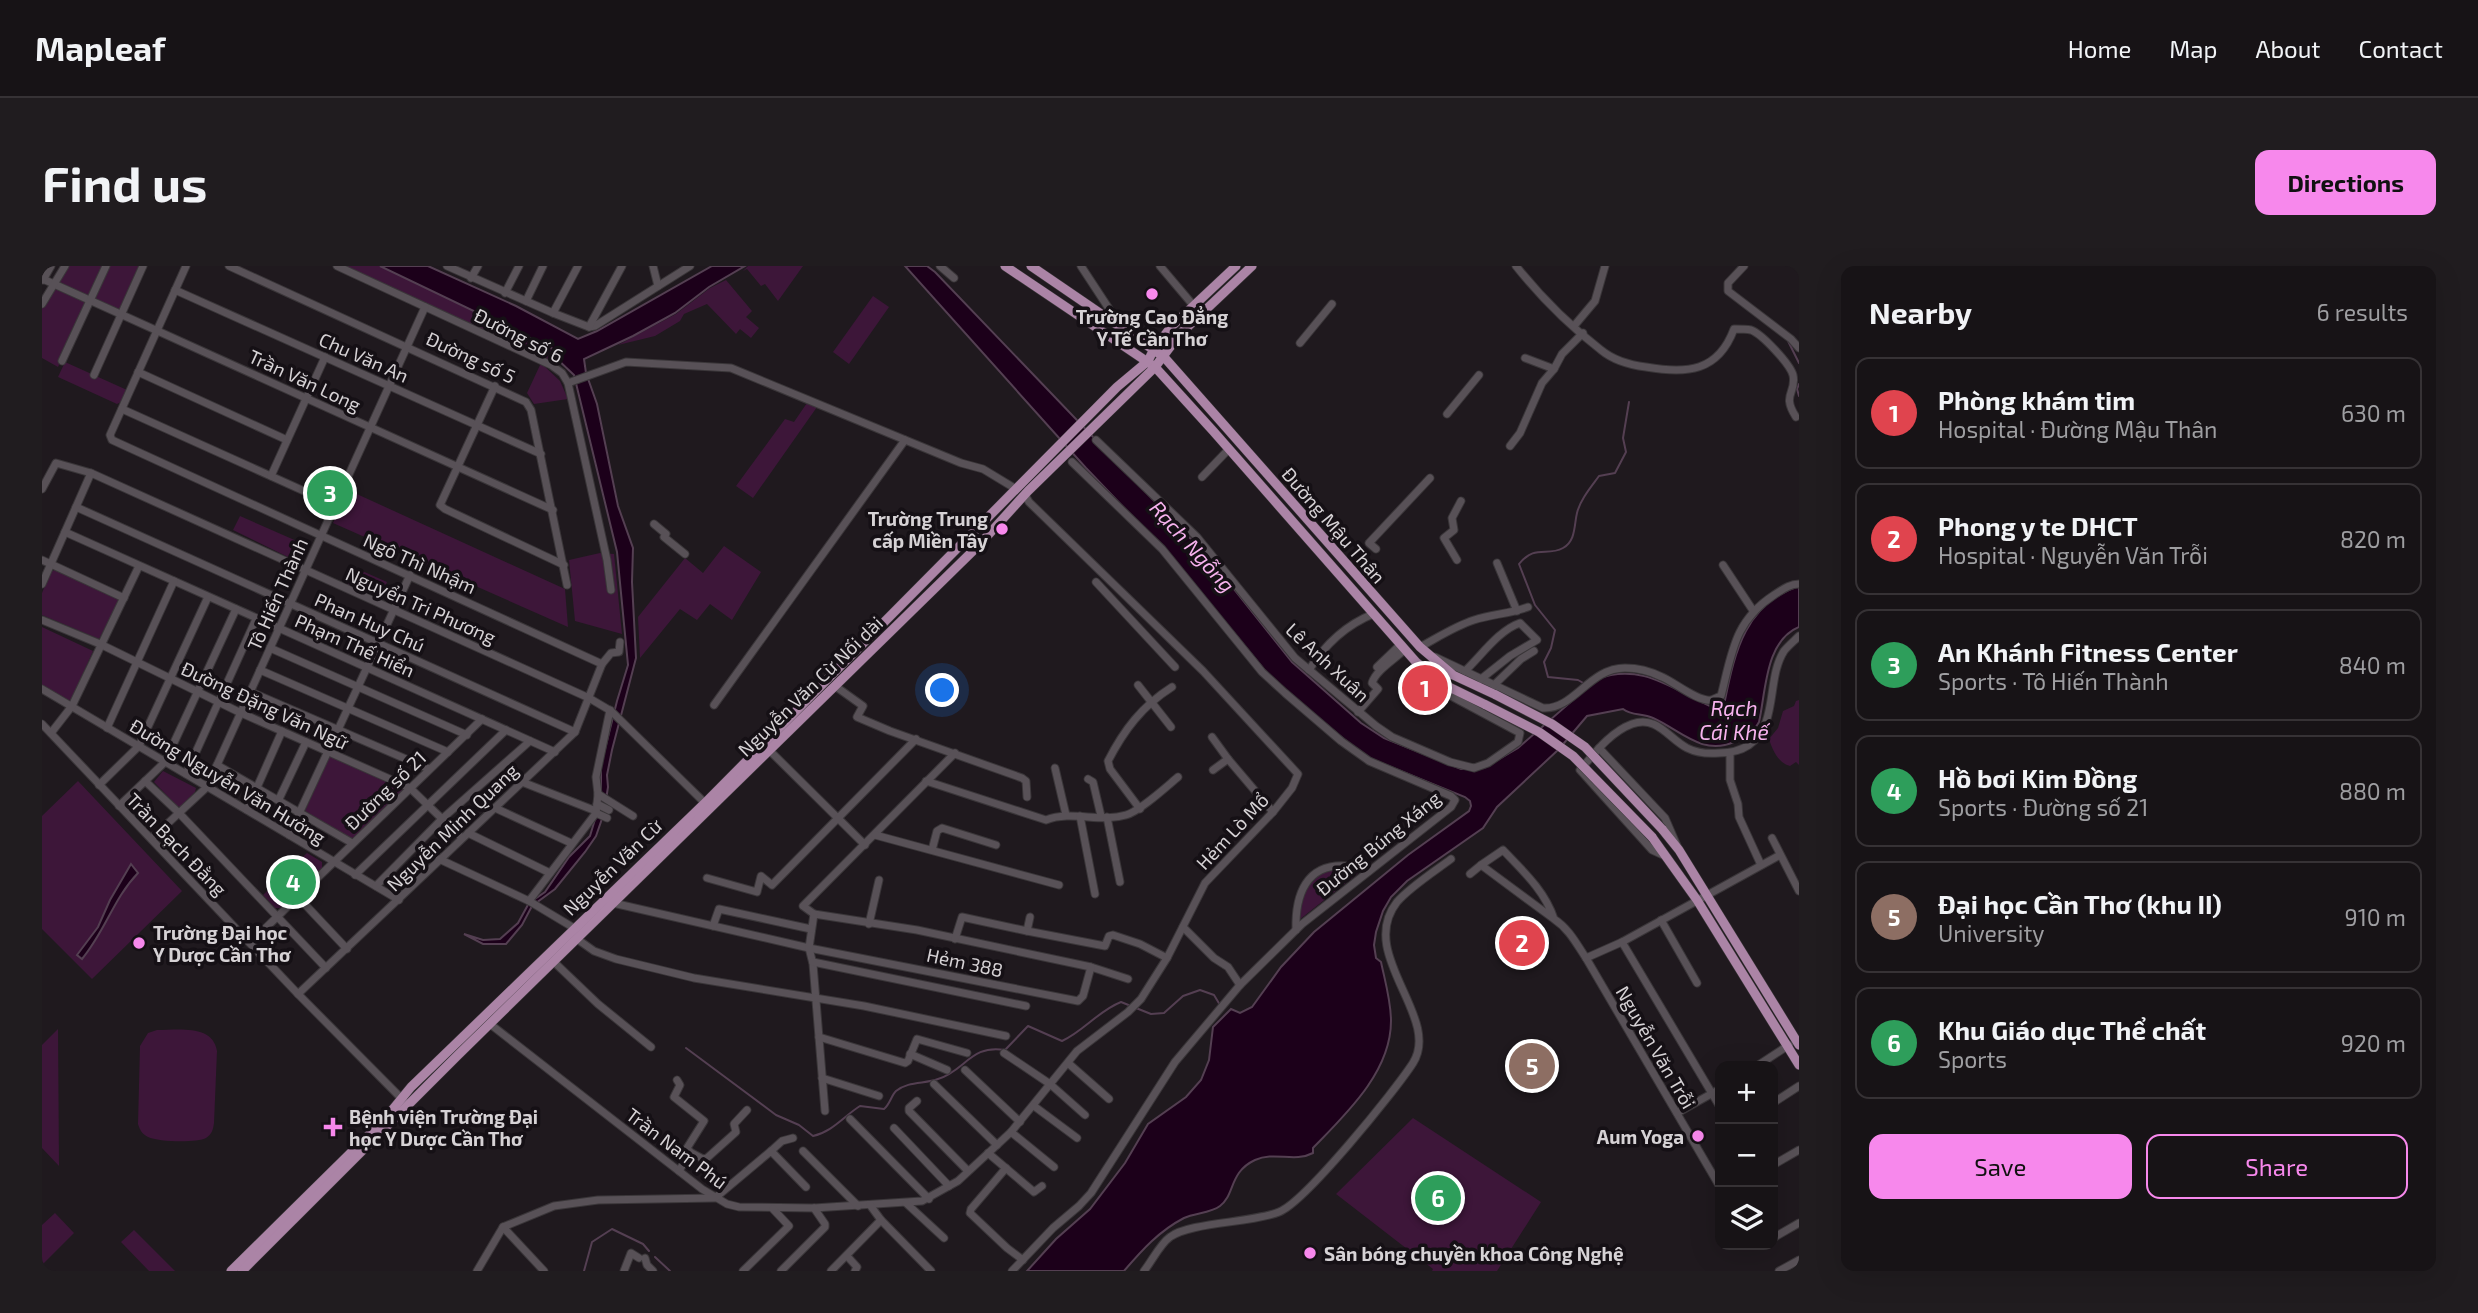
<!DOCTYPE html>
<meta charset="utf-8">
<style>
body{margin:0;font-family:"Exo 2",sans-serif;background:#201c1f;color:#f1f3f6}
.controls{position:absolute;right:21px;bottom:21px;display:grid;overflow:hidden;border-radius:14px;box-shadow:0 7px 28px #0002}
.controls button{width:63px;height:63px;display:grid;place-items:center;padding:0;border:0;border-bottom:2px solid #363235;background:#171316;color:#f1f3f6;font:35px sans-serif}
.you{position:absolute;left:901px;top:425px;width:24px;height:24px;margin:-18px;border:5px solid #fff;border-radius:50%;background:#1a73e8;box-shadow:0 0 0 10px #1a73e833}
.badge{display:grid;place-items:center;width:46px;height:46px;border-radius:50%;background:#f788ec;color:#fff;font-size:23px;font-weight:700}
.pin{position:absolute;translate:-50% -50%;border:4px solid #fff;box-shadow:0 2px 7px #0006}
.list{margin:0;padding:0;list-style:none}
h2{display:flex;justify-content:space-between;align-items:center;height:91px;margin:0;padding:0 28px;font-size:30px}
h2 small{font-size:23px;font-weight:400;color:#9e9ea1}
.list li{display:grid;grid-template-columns:46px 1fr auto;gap:21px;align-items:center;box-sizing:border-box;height:112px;margin:0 14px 14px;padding:0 14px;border:2px solid #363235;border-radius:14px}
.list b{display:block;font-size:26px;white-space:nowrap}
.list p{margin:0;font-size:23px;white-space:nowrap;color:#9e9ea1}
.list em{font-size:23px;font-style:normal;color:#9e9ea1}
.actions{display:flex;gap:14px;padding:21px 28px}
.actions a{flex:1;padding:16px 0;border:2px solid #f788ec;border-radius:14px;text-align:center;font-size:24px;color:#f788ec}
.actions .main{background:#f788ec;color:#111}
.icon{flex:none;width:38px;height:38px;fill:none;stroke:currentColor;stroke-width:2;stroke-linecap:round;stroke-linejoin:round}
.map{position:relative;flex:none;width:1757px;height:1005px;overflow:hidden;border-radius:14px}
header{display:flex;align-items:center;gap:42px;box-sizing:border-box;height:98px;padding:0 35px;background:#171316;border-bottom:2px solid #363235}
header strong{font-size:33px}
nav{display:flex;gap:38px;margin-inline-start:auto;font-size:24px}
.intro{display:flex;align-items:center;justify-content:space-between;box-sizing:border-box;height:168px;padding:0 42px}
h1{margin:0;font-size:49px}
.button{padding:18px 32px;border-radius:14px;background:#f788ec;color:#111;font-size:24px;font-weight:700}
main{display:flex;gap:42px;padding:0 42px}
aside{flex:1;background:#171316;border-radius:14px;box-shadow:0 7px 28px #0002}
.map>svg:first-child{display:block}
</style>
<header>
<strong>Mapleaf</strong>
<nav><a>Home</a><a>Map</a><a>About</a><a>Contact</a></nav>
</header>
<div class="intro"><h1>Find us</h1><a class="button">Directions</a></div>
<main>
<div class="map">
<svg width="1757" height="1005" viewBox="0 0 1757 1005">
<rect width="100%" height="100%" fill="#1f191e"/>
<g fill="#3d1639">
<polygon points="25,0 63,0 47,32 18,17 16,13"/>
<polygon points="65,0 100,0 81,43 77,45 53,35 52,31"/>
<polygon points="301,0 338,0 513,84 508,95"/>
<polygon points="706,0 761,0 736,35 723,18 719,20 705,3 701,5"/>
<polygon points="684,14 710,45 704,51 717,62 709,72 698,63 694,68 665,38 642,48 638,55 613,70 576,79 634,48 668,22"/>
<polygon points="12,19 46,35 16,101 0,92 0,41"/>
<polygon points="831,30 847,41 807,98 791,86"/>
<polygon points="23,96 85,124 79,136 75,138 16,111"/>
<polygon points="499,97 518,115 526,133 492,138 485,127"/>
<polygon points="765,137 775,141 711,232 694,220 743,153 752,156"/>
<polygon points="306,224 523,323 526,361 291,257"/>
<polygon points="198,250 257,276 250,293 191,264"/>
<polygon points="682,280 719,306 690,354 668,338 655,354 638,343 598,392 596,351 643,292 661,307"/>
<polygon points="558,287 572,288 580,368 533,355 527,294"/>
<polygon points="309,300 345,316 338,332 301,316"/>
<polygon points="13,304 76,332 77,335 57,373 0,349 0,327 9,305"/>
<polygon points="0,361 51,385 28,437 0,420"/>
<path d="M1757,434v65l-3,-3 -6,4c-12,-3 -18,-17 -21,-27l9,-11 5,-17 11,-5 2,-5z"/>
<polygon points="289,489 362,524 314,573 309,574 263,545 285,494"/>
<polygon points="121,505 154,522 153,526 138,541 135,540 112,516"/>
<polygon points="36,515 140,625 50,713 0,663 0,550"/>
<polygon points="265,587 280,596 280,602 238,642 233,642 221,629"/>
<path d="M1304,602l16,2 -63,50c4,-31 11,-50 47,-52z"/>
<polygon points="16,763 17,900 0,882 0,779"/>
<path d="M115,764c21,0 56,-6 60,21l-3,72c-1,7 -2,11 -8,15 -9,5 -48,4 -58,-1 -6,-3 -8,-7 -10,-13l2,-78 8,-13z"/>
<polygon points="1371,852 1499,936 1455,1005 1390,1005 1391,1003 1294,928"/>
<polygon points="13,947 32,967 0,999 0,959"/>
<polygon points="92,964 133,1005 107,1005 79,976"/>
</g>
<g fill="#1c001a" stroke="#543f52" stroke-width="2">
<polygon points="338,0 386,0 474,40 536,73 555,65 670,0 703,0 667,21 633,47 591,70 542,93 544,107 555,138 576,240 591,282 590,316 594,392 570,484 565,509 566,521 562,547 554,570 543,586 513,623 490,640 480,659 464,678 441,678 422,668 441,674 458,673 476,657 487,637 503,626 527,591 548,570 559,533 559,499 575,435 586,399 575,286 532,109 513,91 513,84"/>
<path d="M863,0h22l8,6 275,287 82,103 69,61 23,15 77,31 23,-1 34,-20 79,-69c44,-17 75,10 113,27l15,-6c10,-50 21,-96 74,-114v41c-34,14 -33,64 -40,95 -6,11 -13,15 -25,20 -32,14 -54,-12 -81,-24 -11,-5 -21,-2 -30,-9l-36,7 -28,33 -62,58 -14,21 -76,53 -16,16 -8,14 -7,21 -2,13 2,13 5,4c4,19 10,39 10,59 0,51 -45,93 -78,127v5c-19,10 -38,-2 -58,7 -26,12 -20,35 -35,46 -9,7 -25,7 -36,12 -25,13 -42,32 -60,53h-97l29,-32 34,-30 35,-46 23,-39 38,-27 15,-17 8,-20 4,-33 18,-18 9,4 12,-6 29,-40 33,-35 94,-77 61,-44 2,-5 -1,-5 -5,-4 -101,-41 -92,-77 -100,-121 -86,-90z"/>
<path d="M89,598l7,9c-25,26 -32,57 -56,86l-5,-4 21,-28 12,-27z"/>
</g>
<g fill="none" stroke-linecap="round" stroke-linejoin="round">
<g stroke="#543f52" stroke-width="2">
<polyline points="1746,75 1757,97"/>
<polyline points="1757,118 1755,123 1757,130"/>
<path d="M1543,418l-7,-4 -30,-3 -4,-15 7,-14 4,-18 -20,-25 -16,-41c16,-20 28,-7 44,-16 13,-7 11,-23 14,-35 3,-13 14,-26 22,-37l16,-3 11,-21 -3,-14 6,-36"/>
<polyline points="1094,742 1109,748 1122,747 1141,730 1158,724 1172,729 1178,739"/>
<path d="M644,782l90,67 23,10 14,11c19,-4 31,-20 47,-30l24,3c6,-5 7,-13 12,-18 12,-10 29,-7 42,-12 27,-8 33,-35 67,-29l23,-24 34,15c22,-10 36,-30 59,-39l10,4"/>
<polyline points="613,991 628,1005"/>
<polyline points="542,1005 550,976 570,963 601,978 607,985"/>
</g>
<defs>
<g id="minor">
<polyline points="144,0 68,169 70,174 560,398 533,466 256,728"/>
<polyline points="187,0 484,136 489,144 525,319"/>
<polyline points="295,0 509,99 520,107 526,117 565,294 569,324"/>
<polyline points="405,0 511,47 547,61 553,60 648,0"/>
<polyline points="611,0 616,20"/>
<polyline points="898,0 912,12"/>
<polyline points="1039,0 1079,61"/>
<polyline points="1118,0 1151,39"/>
<path d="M1474,0c24,30 54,60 85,84 12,10 29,15 45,17 41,7 72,5 88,-38 6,0 12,0 17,1 11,4 39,34 42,45 4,18 -12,19 3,42"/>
<polyline points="1702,0 1686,17 1686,25 1749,73 1757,82"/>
<polyline points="429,12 436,0"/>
<polyline points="1,13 511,244"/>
<polyline points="1,14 9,0"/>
<polyline points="133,24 499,188"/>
<polyline points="463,27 477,0"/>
<polyline points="484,35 501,0"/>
<polyline points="0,38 23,0"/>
<polyline points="511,47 536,0"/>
<polyline points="1532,60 1553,35 1563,0"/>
<polyline points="547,61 580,0"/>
<polyline points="1258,77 1290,38"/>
<polyline points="20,95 64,0"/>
<polyline points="1512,103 1520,88 1541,67"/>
<polyline points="96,106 245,174"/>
<polyline points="52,109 101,0"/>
<polyline points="526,117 584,96 689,102 919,197 941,203 974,223"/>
<polyline points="453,120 398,239 403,243 522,299"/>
<polyline points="80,143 293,239"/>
<polyline points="1405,148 1437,109"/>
<polyline points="1054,174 1155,271 1253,392 1334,460 1350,471 1408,496 1432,502 1446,497 1476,476 1478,467 1392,421 1380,408 1374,397"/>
<polyline points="1468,180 1478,167 1500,117 1512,103 1483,92"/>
<polyline points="229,210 283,91"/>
<polyline points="1160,211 1187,183"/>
<polyline points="0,223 14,197 49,207 547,432 569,445 665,539"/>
<polyline points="34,241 533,466"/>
<polyline points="612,258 624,268 622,271 643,288"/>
<polyline points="23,266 513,486"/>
<polyline points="1334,283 1327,277 1388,212"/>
<polyline points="0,294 82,332"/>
<polyline points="1415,294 1402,272 1412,264 1410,252 1419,235"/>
<polyline points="1455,297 1475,345"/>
<polyline points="1681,299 1712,346"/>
<polyline points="1054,316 1133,401"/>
<polyline points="0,318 49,207"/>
<polyline points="0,354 58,378 199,447 368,522 420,572"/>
<path d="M1378,381c17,-9 35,-21 54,-27 18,-6 35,-6 54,-13"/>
<polyline points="228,382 425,469"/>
<path d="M1393,391l108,51c31,2 46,-40 82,-40 12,0 25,3 37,9 12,5 36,25 49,23 1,0 9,-4 10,-4 11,-43 13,-75 53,-101 8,-5 15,-11 25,-11"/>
<polyline points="560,398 569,387 577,386 578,376"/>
<polyline points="1335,401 1358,379"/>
<polyline points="218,404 406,486"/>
<path d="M1267,404c15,-24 37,-45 64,-56"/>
<path d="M1423,405c16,-15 34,-41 55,-48l17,17 -27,16 -29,23"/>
<polyline points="1096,419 1129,461"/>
<polyline points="1452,419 1479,393 1492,385"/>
<polyline points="793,420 821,440 815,451 848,465 980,512 984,515 985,531"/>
<polyline points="0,423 357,634"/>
<polyline points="209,426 387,503"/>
<polyline points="672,439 863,174"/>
<path d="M1316,446l20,-23 -6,-6c4,-13 22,-23 32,-33"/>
<polyline points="0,458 256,728 363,836"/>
<polyline points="65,462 132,315"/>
<polyline points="9,467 30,440 97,300"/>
<polyline points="1170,471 1186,493 1171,504"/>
<polyline points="1557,482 1623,552 1636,582"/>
<polyline points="727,484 823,579"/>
<polyline points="913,487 761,640 772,648 875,664 1049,701 1086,713"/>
<polyline points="1688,487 1688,514 1696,538 1697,551 1719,599"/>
<polyline points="1186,493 1231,546"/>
<polyline points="175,499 310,577"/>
<polyline points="1013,502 1024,549"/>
<polyline points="144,508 214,353"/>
<polyline points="1046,513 1051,516 1059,550"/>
<polyline points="103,515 137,547 284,702"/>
<path d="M884,515l120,39c26,-10 54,3 80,-5 14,-4 40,-28 52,-38"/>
<polyline points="480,516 554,545"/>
<polyline points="57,519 97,480 166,331"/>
<polyline points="556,528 554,511 568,444"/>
<polyline points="237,533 264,476"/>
<polyline points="555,538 567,544"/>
<polyline points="77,540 123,496 194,343"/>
<polyline points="453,542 529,577"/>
<path d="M1098,543l-30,-40 -2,-8c16,-31 34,-55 64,-74"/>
<polyline points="205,544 240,465"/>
<polyline points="554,547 565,552"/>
<polyline points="1038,550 1053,628"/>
<polyline points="1065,551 1078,616"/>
<polyline points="426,567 508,607"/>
<polyline points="247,569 368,309"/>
<polyline points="833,569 1017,619"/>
<polyline points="110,572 165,521 383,41"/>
<polyline points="1730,572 1757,625"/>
<polyline points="890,584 895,565 900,562 954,579"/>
<path d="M1623,590l-13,-6 -72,-80c14,-16 30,-38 52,-46 25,-9 36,14 55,24 10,5 21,6 32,5 11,0 21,-2 30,-8 30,-21 17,-66 35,-94 4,-5 10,-10 15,-15"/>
<polyline points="397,593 487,635 532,662"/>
<polyline points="1428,608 1439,599"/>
<polyline points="313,609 464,464"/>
<polyline points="665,612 715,626 719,610 730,619 874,473"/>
<polyline points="334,620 401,552 488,475"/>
<polyline points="256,631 305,683"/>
<polyline points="487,635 554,547 556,528 591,550"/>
<polyline points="571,637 767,682 1036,735 1041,730 1049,701"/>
<polyline points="772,648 767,682 771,698 783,845"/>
<polyline points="988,651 985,665 1063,680 1067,670 1071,669 1098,678 1125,692"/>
<path d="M1512,653c-9,-28 -31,-48 -51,-69l-22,15 73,54c15,10 22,24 32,39l134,229"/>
<polyline points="1619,654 1655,717"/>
<polyline points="827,658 837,614"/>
<polyline points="671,660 677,643 769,663"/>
<polyline points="1141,661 1172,692 1186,701 1198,719"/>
<path d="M1254,664c-1,-35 10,-67 51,-64 8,0 15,1 22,5"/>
<polyline points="535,673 552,685 574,693 652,712 822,740 964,770"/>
<polyline points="913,673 920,651 985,665"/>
<polyline points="1580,676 1678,841"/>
<polyline points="208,677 440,453"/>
<polyline points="1544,692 1580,676 1738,589"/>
<polyline points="512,696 556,738 609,781"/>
<polyline points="771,696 984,740"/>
<polyline points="448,758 660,923 685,938 697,941 772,942 880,935 916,915 969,866 1035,785 1086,746 1099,733 1125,692 1163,617 1231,546 1250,522 1256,508 1161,405 987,236 983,229"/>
<polyline points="777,771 863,797 866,795 875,773 925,787"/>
<polyline points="962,787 1008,818 1043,849"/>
<polyline points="868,788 905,804"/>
<polyline points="1026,797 1067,833"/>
<polyline points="1715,800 1747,779"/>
<polyline points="923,804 978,856"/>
<polyline points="780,812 837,830"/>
<polyline points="635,814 638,819 632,831 662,855 645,882 648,886"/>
<polyline points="892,818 955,879"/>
<polyline points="875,835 867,842 867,845 926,905"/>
<polyline points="1731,837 1757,820"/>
<polyline points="992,840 1035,872"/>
<polyline points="1635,847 1678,823"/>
<polyline points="808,853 887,933"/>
<polyline points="852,862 907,920"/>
<polyline points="969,866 1012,901"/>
<polyline points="729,885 740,875 751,872"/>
<polyline points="761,885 816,940"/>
<polyline points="946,887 992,926 1000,920"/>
<polyline points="1731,899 1757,884"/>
<polyline points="964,902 929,943 928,947 965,982 981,994"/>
<polyline points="637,905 648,886 661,893 665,892 694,866 692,858 705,844"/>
<polyline points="864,937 902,972"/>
<polyline points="828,939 839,954 889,1005"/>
<polyline points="1731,972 1757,957"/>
<polyline points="1712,979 1720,979"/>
<polyline points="805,990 815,1001 813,1005"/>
<polyline points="603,992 605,999 611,1005"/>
<polyline points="435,1005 461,961"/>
<polyline points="502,1005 461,961 512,940 556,934 673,932 729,885 764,921"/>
<polyline points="582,1005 589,987 597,992"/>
<polyline points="701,1005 747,960 731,943"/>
<polyline points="739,1005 783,961 783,958 772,942"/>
<polyline points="789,1005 839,954"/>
<polyline points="970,1005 1011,962 1037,940 1049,927 1133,796 1198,719 1260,658 1409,541 1413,534 1409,530 1327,495 1299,475 1243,427 1220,406 1120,283 1030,196"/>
<path d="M1102,1005c8,-10 16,-27 26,-34 20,-15 82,-14 109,-25 26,-10 116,-121 134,-149 29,-46 -57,-109 -16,-161 13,-15 38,-31 54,-43"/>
<polyline points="1737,1005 1757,994"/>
</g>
<g id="major">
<polyline points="963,0 1113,101 1172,166 1374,396 1405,420 1444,439"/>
<polyline points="989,0 1122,91 1378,381 1411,409 1454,429"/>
<polyline points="1620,563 1637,584 1757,779"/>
<polyline points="1610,571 1655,634 1757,799"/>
<polyline points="189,1005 342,854 369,821 665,535 1075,121 1106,95 1112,83 1129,61 1194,0"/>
<polyline points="200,1005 416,789 938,278 986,225 1113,101 1137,69 1210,0"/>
</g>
</defs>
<use href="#minor" stroke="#3a3639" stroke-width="9"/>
<use href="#major" stroke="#3a3639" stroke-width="10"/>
<use href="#minor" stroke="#585157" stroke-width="7"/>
<use href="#major" stroke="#ab84a6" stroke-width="9"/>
<defs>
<g id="major-bridge">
<polyline points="1454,429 1510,458 1543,481 1620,563"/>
<polyline points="1444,439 1497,466 1531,490 1610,571"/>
</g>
</defs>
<use href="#major-bridge" stroke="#3a3639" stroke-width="10" stroke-linecap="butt"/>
<use href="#major-bridge" stroke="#ab84a6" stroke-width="9"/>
</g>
<g fill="#f788ec" stroke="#151015" stroke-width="2.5">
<circle cx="1110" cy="28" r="7"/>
<circle cx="960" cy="263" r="7"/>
<circle cx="97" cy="677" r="7"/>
<path d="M287.5 850.5h7v7h7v7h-7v7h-7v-7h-7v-7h7z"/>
<circle cx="1656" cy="870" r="7"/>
<circle cx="1268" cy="987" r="7"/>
</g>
<g text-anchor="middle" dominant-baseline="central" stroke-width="7" stroke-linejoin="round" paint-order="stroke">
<g font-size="19" font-weight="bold" fill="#d6d2d5" stroke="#151015" text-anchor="start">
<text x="1110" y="50" text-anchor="middle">Trường Cao Đẳng<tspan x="1110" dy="22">Y Tế Cần Thơ</tspan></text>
<text x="946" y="252" text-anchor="end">Trường Trung<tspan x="946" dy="22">cấp Miền Tây</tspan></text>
<text x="111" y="666">Trường Đại học<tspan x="111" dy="22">Y Dược Cần Thơ</tspan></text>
<text x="307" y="850">Bệnh viện Trường Đại<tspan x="307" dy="22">học Y Dược Cần Thơ</tspan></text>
<text x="1642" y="870" text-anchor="end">Aum Yoga</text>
<text x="1282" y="987">Sân bóng chuyền khoa Công Nghệ</text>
</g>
<g font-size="19" fill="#d6d2d5" stroke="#151015">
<text transform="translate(477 69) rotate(27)">Đường số 6</text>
<text transform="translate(322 91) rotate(24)">Chu Văn An</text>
<text transform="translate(429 91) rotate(25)">Đường số 5</text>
<text transform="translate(263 114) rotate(25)">Trần Văn Long</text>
<text transform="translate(1292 259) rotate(49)">Đường Mậu Thân</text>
<text transform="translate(378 297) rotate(24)">Ngô Thì Nhậm</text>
<text transform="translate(235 328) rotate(-66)">Tô Hiến Thành</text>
<text transform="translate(379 339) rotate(24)">Nguyển Tri Phương</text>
<text transform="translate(328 356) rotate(24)">Phan Huy Chú</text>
<text transform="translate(313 379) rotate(24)">Phạm Thế Hiển</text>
<text transform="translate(1286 396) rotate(43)">Lê Anh Xuân</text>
<text transform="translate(768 420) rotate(-44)">Nguyễn Văn Cừ Nối dài</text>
<text transform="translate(223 439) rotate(25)">Đường Đặng Văn Ngữ</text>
<text transform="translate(186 515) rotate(31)">Đường Nguyễn Văn Hưởng</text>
<text transform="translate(343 524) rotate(-44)">Đường số 21</text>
<text transform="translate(410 561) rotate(-44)">Nguyễn Minh Quang</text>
<text transform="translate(1190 565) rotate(-47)">Hẻm Lò Mổ</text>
<text transform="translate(1336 577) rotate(-39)">Đường Búng Xáng</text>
<text transform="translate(135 578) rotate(46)">Trần Bạch Đằng</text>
<text transform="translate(570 601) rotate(-44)">Nguyễn Văn Cừ</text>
<text transform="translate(923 696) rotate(12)">Hẻm 388</text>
<text transform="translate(1614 781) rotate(60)">Nguyễn Văn Trỗi</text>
<text transform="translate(635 882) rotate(37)">Trần Nam Phú</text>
</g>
<g font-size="21" font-style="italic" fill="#f7b2ee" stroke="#151015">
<text transform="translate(1151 280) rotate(48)">Rạch Ngỗng</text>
<text x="1692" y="441">Rạch<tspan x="1692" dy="24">Cái Khế</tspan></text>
</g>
</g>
</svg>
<div class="controls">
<button>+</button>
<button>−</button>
<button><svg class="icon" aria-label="layers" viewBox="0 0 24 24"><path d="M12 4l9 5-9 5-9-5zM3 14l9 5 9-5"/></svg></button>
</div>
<div class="you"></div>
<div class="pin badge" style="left:1383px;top:422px;background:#e0444e">1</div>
<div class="pin badge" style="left:1480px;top:677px;background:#e0444e">2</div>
<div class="pin badge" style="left:288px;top:227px;background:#2e9e5b">3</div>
<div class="pin badge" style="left:251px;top:616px;background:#2e9e5b">4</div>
<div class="pin badge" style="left:1490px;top:800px;background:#8d6e63">5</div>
<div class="pin badge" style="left:1396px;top:932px;background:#2e9e5b">6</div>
</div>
<aside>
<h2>Nearby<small>6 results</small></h2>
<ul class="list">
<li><span class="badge" style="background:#e0444e">1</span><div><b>Phòng khám tim</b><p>Hospital · Đường Mậu Thân</p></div><em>630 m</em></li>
<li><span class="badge" style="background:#e0444e">2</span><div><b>Phong y te DHCT</b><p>Hospital · Nguyễn Văn Trỗi</p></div><em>820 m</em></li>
<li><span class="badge" style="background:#2e9e5b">3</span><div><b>An Khánh Fitness Center</b><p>Sports · Tô Hiến Thành</p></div><em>840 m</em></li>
<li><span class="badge" style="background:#2e9e5b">4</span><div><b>Hồ bơi Kim Đồng</b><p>Sports · Đường số 21</p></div><em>880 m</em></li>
<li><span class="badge" style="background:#8d6e63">5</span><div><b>Đại học Cần Thơ (khu II)</b><p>University</p></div><em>910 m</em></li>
<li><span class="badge" style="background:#2e9e5b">6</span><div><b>Khu Giáo dục Thể chất</b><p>Sports</p></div><em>920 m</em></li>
</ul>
<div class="actions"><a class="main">Save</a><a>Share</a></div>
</aside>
</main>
